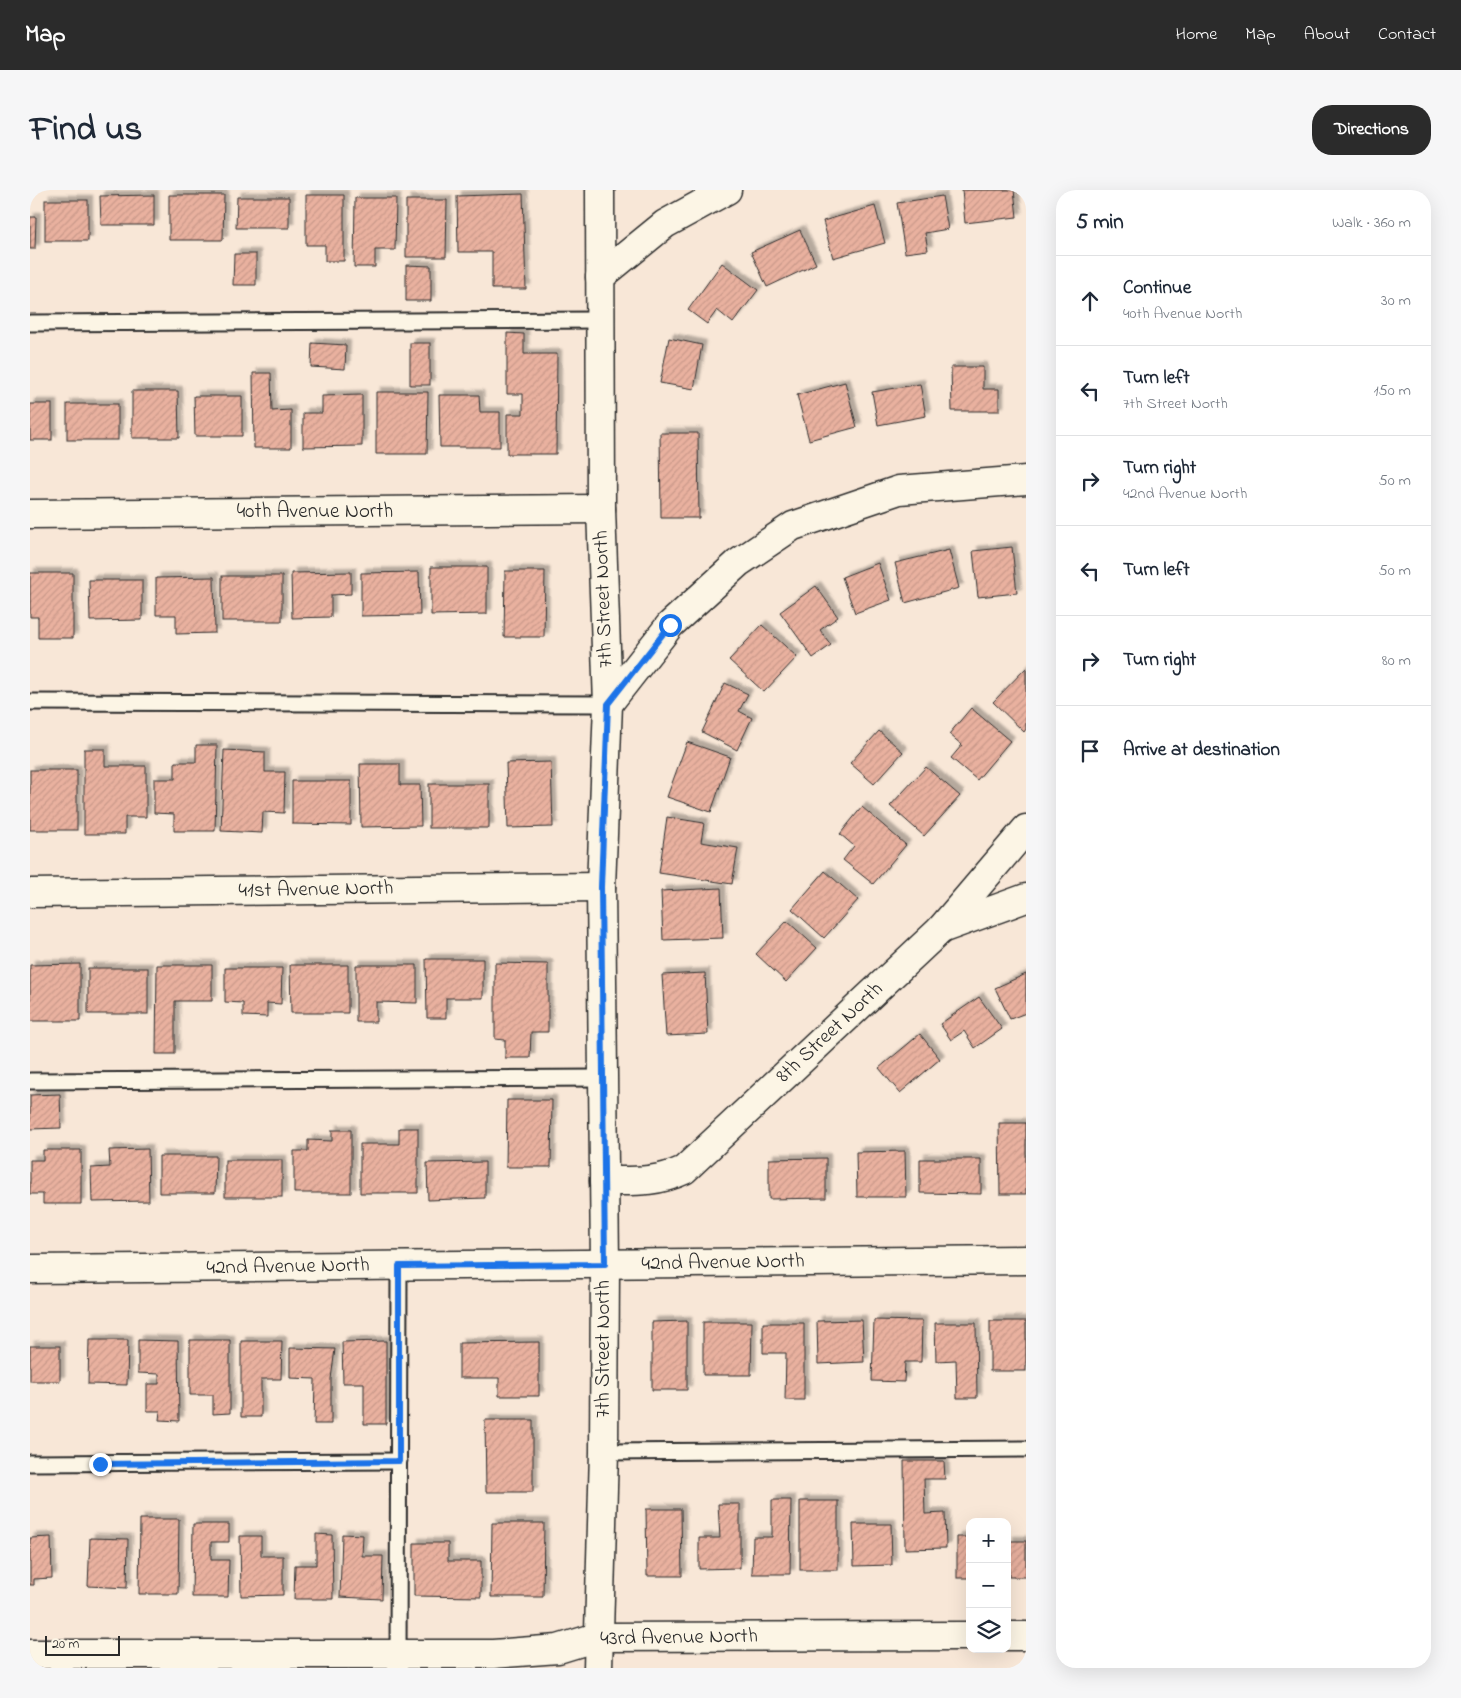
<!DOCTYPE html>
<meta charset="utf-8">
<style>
body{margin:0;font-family:"Indie Flower",sans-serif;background:#f6f6f7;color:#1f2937}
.controls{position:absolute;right:15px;bottom:15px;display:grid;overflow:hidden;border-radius:10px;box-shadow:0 5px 20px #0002}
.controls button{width:45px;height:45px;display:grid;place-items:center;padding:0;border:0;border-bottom:1px solid #e0e1e3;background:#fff;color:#1f2937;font:25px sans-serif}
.scale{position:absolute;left:15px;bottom:12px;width:75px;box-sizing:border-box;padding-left:5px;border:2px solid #2b2b2b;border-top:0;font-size:14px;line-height:18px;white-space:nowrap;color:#2b2b2b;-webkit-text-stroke:4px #fcf5e5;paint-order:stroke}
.stop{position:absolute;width:15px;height:15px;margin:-11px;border:4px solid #1a73e8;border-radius:50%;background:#fff}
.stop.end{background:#1a73e8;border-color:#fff;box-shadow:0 1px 5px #0008}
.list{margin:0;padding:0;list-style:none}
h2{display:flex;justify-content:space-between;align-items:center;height:65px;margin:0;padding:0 20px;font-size:21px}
h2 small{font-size:16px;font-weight:400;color:#747a83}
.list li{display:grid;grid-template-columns:32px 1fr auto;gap:15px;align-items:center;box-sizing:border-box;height:90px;padding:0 20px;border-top:1px solid #e0e1e3}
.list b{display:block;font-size:19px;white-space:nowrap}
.list p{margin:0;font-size:16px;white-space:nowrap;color:#747a83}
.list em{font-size:16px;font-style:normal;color:#747a83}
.icon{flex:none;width:28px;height:28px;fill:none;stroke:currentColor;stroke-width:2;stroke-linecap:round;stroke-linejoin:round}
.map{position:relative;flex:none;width:996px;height:1478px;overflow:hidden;border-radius:20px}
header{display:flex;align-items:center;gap:30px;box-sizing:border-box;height:70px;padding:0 25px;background:#2b2b2b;color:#fff}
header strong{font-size:24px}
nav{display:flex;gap:28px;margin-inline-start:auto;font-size:18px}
.intro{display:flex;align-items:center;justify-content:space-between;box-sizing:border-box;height:120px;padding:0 30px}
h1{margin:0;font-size:35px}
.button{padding:12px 22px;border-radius:20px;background:#2b2b2b;color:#fff;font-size:18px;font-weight:700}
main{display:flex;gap:30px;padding:0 30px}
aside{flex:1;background:#fff;border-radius:20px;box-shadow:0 5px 20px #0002}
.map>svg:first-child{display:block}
</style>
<header>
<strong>Map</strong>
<nav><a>Home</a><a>Map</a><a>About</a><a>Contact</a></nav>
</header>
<div class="intro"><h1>Find us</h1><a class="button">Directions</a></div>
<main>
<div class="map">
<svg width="996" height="1478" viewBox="0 0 996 1478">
<defs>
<pattern id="building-hatch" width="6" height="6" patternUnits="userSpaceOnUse" patternTransform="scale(1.25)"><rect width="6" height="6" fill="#e9b19f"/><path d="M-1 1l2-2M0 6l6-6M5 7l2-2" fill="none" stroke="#c89889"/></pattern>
<filter id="shadow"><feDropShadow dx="4.5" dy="-4.5" stdDeviation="1" flood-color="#0004"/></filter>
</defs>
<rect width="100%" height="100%" fill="#f8e7d7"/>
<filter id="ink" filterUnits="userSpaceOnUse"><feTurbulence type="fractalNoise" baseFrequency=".02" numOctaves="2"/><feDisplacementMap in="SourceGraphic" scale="10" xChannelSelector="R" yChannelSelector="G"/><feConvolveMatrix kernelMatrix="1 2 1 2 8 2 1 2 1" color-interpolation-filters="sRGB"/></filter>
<g filter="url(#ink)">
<g fill="url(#building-hatch)" stroke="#2b2b2b" filter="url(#shadow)">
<polygon points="932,0 984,0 987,27 935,33"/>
<polygon points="493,4 496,99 462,99 462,62 428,62 427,6"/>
<polygon points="124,5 124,35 71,35 70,6"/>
<polygon points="139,5 194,5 193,50 139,50"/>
<polygon points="276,5 314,5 314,71 295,71 295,55 276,55"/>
<polygon points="912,6 918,39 895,43 898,60 875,63 867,13"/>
<polygon points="207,7 259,7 259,38 206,38"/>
<polygon points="325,8 366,8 365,60 345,60 345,77 324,77"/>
<rect x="15" y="10" width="43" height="41"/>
<polygon points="376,10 417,10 416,67 376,67"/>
<polygon points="845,16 855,53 803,68 793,31"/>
<polygon points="0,27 6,27 5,59 0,59"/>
<polygon points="770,40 786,74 737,97 721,62"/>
<polygon points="204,64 226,64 226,95 203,95"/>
<polygon points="692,73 728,100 703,133 687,120 677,134 658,120"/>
<polygon points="376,75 401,76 401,111 376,111"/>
<polygon points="477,143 494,144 494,164 527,164 526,264 477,264 477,224 493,224 493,204 477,204"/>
<polygon points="639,148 672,155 664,199 630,193"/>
<polygon points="282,153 316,155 315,179 281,177"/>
<rect x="380" y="153" width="20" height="42"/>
<polygon points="921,177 953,177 953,199 969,199 969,221 922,221"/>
<polygon points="223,183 241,183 242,221 261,220 261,258 224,258"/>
<polygon points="815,192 827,237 779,250 767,205"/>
<polygon points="890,194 896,226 848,235 842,202"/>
<polygon points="102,201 148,201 149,248 102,248"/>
<polygon points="346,202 398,202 397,264 346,264"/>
<polygon points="332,205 332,256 273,257 273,223 292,223 292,206"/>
<polygon points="409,205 449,205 450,222 470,222 470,257 410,257"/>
<polygon points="164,206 212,206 212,246 165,246"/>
<rect x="0" y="214" width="22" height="36"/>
<rect x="37" y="214" width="51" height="36"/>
<polygon points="630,243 668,243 669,328 631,328"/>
<polygon points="982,357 987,403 948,407 943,361"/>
<polygon points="919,360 929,398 875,413 865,373"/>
<polygon points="848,373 861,410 825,423 812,387"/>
<polygon points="401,377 457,377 457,424 401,425"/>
<polygon points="475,381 515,381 514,447 474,447"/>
<polygon points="321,382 321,404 301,405 301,427 262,428 261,383"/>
<polygon points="389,382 390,425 331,426 331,383"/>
<polygon points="0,383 43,383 43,448 8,448 8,427 0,427"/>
<rect x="192" y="386" width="60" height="45"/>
<polygon points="184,387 185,443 146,444 146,425 126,425 126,388"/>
<polygon points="59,390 112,390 112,430 60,431"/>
<polygon points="786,396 808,427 790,440 801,455 783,468 750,422"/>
<polygon points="732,435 767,467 734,502 699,470"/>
<polygon points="996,478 996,539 994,542 963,512"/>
<polygon points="695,493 718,504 709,521 722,528 707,560 672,542"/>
<polygon points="941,518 980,551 947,590 921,568 932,555 919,544"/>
<polygon points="849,541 873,562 844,594 820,573"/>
<polygon points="657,552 700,567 681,622 637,607"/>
<polygon points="166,555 187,555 185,641 144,641 144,624 124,623 124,589 145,589 145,572 166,572"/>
<polygon points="54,559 75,559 75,576 116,576 116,627 95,627 95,644 54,644"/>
<polygon points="194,560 235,562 235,582 255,582 254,623 233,622 232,643 191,641"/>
<polygon points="521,572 523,637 478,638 476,573"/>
<polygon points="330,574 370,574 370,595 390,595 391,636 331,637"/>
<polygon points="896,577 930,606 894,646 860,616"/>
<rect x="0" y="580" width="47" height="60"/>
<polygon points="262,591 321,591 321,635 262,634"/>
<rect x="399" y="594" width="60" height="44"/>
<polygon points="832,617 876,655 843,694 813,670 824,656 810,644"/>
<polygon points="637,627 674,633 671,652 708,658 702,694 629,683"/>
<polygon points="795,681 828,710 794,748 762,719"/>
<polygon points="691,698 693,748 633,750 631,701"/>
<polygon points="757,731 787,758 756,792 726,764"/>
<polygon points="396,769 453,769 453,808 416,808 416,828 397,828"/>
<polygon points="465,773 518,774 518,842 501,842 500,868 475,868 475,850 465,849"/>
<polygon points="50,774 50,831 0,831 0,775"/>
<polygon points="127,775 182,775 182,811 145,811 145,864 126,864"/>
<polygon points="260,775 318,775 318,823 261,823"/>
<polygon points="326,775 387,775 387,813 346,812 346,832 326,832"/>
<rect x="58" y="778" width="60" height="46"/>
<polygon points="195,778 252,778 251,814 237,813 237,827 213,826 213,813 195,812"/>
<polygon points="675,783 678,844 636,846 632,785"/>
<polygon points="996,784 996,823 980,829 965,798"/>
<polygon points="949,807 972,839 945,858 934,841 921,850 910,834"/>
<polygon points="890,844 910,869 870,903 849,878"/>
<polygon points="30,904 31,938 0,939 0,905"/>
<polygon points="477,910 522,910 521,977 476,977"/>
<polygon points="969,933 996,933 996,1004 970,1004"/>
<polygon points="369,938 388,938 388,1003 330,1003 330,954 369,954"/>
<polygon points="302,940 321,940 321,1003 264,1003 264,961 278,961 278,950 302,951"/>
<polygon points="118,959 119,1011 62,1012 61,978 80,977 79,960"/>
<polygon points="13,960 51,960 51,1014 13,1014 13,1004 0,1004 0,970 13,970"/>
<polygon points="875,961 876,1007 827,1007 826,962"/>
<polygon points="129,966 186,966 185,1003 129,1003"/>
<polygon points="796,968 796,1008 739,1009 739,969"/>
<polygon points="890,969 951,969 951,1004 890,1003"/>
<rect x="195" y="970" width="57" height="37"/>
<polygon points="455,972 455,1008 398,1010 397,973"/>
<polygon points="832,1130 834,1172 788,1174 787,1131"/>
<polygon points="844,1130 892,1131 891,1172 875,1172 874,1192 842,1191"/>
<polygon points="657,1131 657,1200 622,1200 622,1132"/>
<rect x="960" y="1131" width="36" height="50"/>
<polygon points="673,1132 722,1132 721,1185 673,1185"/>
<polygon points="733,1133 774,1133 774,1210 755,1210 756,1163 733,1163"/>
<polygon points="905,1133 946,1133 947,1208 927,1208 926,1170 906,1171"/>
<polygon points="59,1150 98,1150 97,1195 58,1194"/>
<polygon points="108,1150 148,1151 149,1231 129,1230 130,1221 117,1221 117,1194 129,1194 129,1184 108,1183"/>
<polygon points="160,1150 200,1150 200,1223 183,1224 183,1205 160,1205"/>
<polygon points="211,1151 252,1151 251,1189 231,1189 231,1227 211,1227"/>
<polygon points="356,1151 356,1234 334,1234 334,1193 313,1193 312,1152"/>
<polygon points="509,1152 509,1206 469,1206 469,1188 429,1188 429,1153"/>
<rect x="0" y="1156" width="30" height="35"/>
<polygon points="260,1158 305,1159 301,1189 301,1234 284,1234 285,1189 260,1188"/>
<polygon points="455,1230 503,1230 503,1302 456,1302"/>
<polygon points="874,1271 914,1271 915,1289 894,1289 895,1324 915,1323 916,1358 875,1359"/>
<polygon points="742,1310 761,1310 760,1384 722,1384 723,1347 742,1347"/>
<rect x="770" y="1311" width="38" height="69"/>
<polygon points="688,1314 710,1314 710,1378 669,1379 669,1348 690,1348"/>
<polygon points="616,1319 651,1319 652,1386 617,1386"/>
<polygon points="110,1329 149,1329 148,1404 109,1404"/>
<polygon points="462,1333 514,1333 513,1407 461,1407"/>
<polygon points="163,1334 199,1334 199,1352 181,1352 181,1370 199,1370 198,1407 162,1407"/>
<polygon points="823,1334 861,1334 862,1375 824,1376"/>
<polygon points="286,1344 302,1345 303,1409 264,1409 265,1375 286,1375"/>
<polygon points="312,1344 333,1345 332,1366 353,1366 352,1409 310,1407"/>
<polygon points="210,1346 231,1346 231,1366 253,1366 253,1405 211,1406"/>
<polygon points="21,1347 22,1388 4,1389 4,1395 0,1395 0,1348"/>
<rect x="927" y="1347" width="13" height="41"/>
<polygon points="60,1348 98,1349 97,1398 58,1396"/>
<rect x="979" y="1351" width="17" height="36"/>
<polygon points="384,1353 418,1353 418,1371 451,1371 451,1407 384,1406"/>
</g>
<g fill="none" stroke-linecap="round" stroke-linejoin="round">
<defs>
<g id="service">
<polyline points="0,133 570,130"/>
<polyline points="0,512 578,514"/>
<polyline points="0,891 572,888"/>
<polyline points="574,1262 996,1259"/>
<polyline points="0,1273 369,1271"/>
<polyline points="368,1478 369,1076"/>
</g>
<g id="minor">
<polyline points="570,87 635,34 697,0"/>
<polyline points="0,324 571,319"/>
<polyline points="578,514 640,435 708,373 763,336 869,300 996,290"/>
<polyline points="0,703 571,697"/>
<polyline points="911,739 996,708"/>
<path d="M574,991c29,0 52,2 80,-11l256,-240 86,-101"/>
<polyline points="0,1079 996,1070"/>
<polyline points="977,1446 996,1446"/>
<polyline points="0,1464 463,1464 528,1459 567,1447 940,1446"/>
<polyline points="568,1478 574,1262 575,1074 571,697 578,514 571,319 570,0"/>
</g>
</defs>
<use href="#service" stroke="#2b2b2b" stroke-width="19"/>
<use href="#minor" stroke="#2b2b2b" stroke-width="31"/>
<use href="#service" stroke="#fcf5e5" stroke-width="15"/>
<use href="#minor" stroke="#fcf5e5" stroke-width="28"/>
</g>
</g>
<g fill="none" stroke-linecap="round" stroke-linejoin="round" filter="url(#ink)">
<polyline stroke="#1a73e8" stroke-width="6" points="70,1274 369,1271 369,1076 575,1074 571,697 578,514 640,435"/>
</g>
<g text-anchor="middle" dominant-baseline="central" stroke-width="5" stroke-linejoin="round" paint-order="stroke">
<g font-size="21" fill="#2b2b2b" stroke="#fcf5e5">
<text x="285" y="322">40th Avenue North</text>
<text transform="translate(574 409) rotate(-92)">7th Street North</text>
<text transform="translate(286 700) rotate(-1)">41st Avenue North</text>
<text transform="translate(800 843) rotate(-43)">8th Street North</text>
<text transform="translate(693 1073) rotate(-1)">42nd Avenue North</text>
<text transform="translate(258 1077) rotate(-1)">42nd Avenue North</text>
<text transform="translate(574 1159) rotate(-90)">7th Street North</text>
<text transform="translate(649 1448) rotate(-1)">43rd Avenue North</text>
</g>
</g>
</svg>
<div class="controls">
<button>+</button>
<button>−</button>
<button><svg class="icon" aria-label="layers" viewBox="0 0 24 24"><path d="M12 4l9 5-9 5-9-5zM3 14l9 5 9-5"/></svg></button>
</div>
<div class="scale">20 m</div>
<div class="stop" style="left:640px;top:435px"></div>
<div class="stop end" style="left:70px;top:1274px"></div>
</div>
<aside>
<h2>5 min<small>Walk · 360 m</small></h2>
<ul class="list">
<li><svg class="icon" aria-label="ahead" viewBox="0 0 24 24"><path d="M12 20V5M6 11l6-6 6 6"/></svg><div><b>Continue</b><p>40th Avenue North</p></div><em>30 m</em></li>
<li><svg class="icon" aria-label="left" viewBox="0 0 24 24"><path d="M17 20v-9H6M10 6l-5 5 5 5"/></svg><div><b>Turn left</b><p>7th Street North</p></div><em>150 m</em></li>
<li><svg class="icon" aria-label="right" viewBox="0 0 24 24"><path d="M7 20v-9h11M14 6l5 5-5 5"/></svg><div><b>Turn right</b><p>42nd Avenue North</p></div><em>50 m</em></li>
<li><svg class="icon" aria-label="left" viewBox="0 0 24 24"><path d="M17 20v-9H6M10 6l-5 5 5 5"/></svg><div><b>Turn left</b></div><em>50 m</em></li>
<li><svg class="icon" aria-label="right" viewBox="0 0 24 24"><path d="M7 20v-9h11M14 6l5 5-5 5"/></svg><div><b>Turn right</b></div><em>80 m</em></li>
<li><svg class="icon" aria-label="arrive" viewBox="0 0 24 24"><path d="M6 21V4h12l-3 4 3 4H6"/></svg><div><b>Arrive at destination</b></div></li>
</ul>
</aside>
</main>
